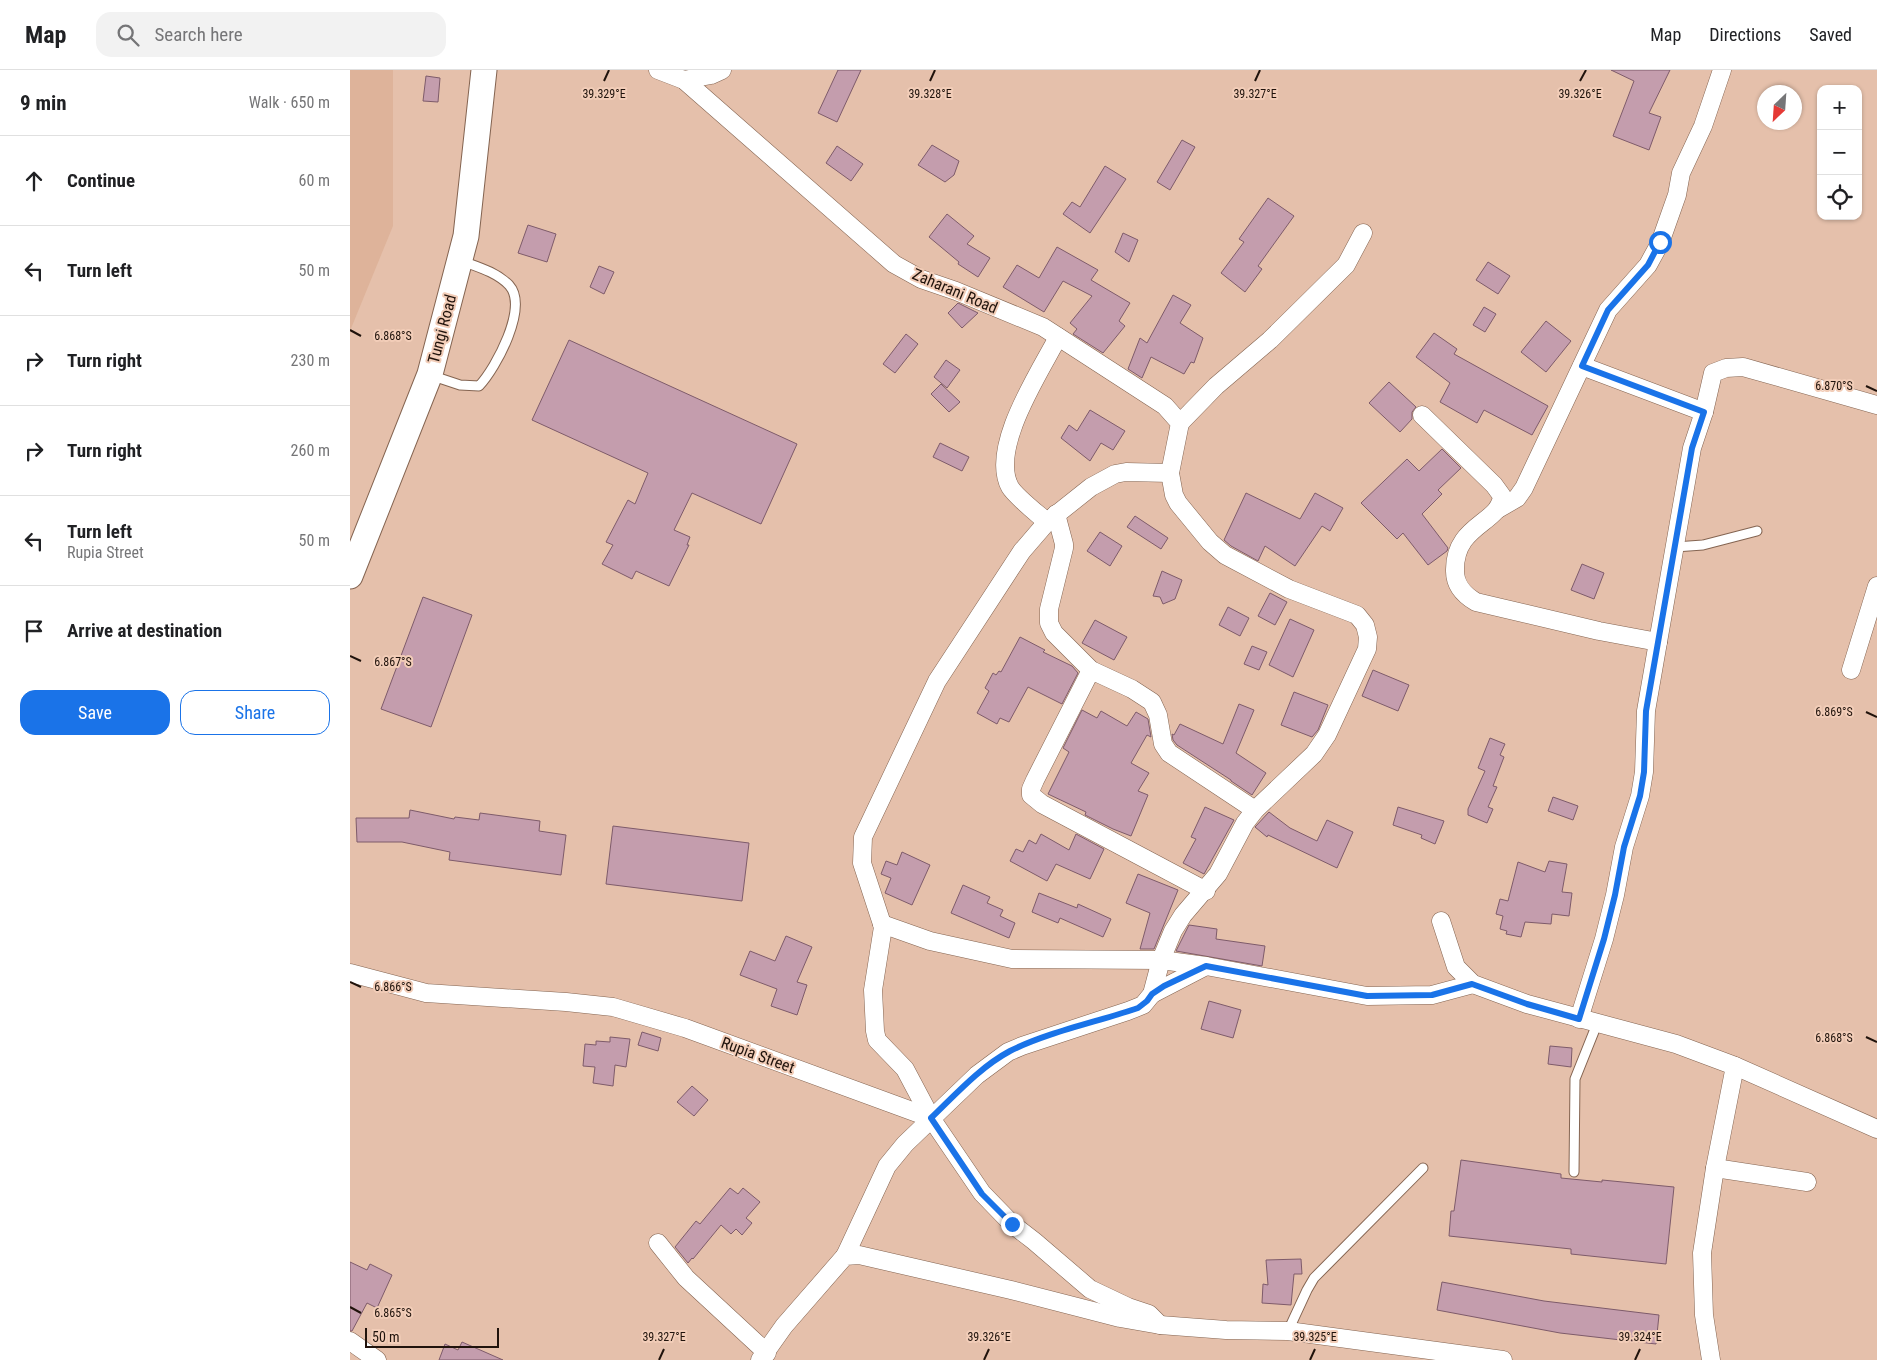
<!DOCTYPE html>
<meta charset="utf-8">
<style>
body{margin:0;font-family:"Roboto Condensed",sans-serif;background:#f2f2f2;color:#202124}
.controls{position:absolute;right:15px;top:15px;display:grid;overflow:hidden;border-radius:10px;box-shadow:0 1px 4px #0004}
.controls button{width:45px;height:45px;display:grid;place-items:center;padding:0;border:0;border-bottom:1px solid #e0e0e0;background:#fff;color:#202124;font:25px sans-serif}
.compass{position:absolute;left:1407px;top:15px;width:45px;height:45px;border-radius:50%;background:#fff;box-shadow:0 1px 4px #0004;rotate:205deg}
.scale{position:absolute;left:15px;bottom:12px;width:134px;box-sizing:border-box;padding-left:5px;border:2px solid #20130c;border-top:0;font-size:14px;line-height:18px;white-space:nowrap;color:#20130c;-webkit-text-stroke:4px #f2cdb8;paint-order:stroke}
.stop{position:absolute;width:15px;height:15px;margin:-11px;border:4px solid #1a73e8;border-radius:50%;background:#fff}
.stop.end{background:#1a73e8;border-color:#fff;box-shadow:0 1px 5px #0008}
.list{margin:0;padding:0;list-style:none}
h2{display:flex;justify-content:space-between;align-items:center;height:65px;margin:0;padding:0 20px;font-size:21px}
h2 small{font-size:16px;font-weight:400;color:#757577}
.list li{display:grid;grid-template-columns:32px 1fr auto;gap:15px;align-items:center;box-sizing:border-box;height:90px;padding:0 20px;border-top:1px solid #e0e0e0}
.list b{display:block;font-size:19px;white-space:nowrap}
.list p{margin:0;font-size:16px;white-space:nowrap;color:#757577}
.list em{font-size:16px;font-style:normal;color:#757577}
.actions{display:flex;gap:10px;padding:15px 20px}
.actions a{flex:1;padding:11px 0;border:1px solid #1a73e8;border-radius:15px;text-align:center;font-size:18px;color:#1a73e8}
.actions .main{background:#1a73e8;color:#fff}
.icon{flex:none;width:28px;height:28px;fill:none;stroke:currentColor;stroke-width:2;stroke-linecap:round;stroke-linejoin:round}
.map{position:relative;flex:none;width:1527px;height:1290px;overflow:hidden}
header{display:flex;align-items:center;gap:30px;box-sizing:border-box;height:70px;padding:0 25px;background:#fff;border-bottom:1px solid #e0e0e0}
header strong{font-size:24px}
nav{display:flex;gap:28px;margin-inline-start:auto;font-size:18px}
.search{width:350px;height:45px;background:#f2f2f2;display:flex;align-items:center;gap:12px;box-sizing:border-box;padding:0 18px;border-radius:15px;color:#757577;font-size:19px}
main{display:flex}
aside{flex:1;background:#fff}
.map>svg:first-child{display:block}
</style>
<header>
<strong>Map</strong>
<div class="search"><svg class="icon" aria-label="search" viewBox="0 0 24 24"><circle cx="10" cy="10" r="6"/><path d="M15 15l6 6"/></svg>Search here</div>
<nav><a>Map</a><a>Directions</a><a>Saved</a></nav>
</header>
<main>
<aside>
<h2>9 min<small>Walk · 650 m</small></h2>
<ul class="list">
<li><svg class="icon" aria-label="ahead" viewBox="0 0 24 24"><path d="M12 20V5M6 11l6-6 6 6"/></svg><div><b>Continue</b></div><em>60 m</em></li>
<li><svg class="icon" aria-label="left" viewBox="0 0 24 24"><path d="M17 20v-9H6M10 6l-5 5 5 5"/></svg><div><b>Turn left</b></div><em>50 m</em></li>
<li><svg class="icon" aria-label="right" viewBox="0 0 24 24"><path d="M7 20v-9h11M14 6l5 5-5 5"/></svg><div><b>Turn right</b></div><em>230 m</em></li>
<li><svg class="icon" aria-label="right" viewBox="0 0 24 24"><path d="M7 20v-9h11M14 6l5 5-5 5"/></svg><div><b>Turn right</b></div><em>260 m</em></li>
<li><svg class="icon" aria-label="left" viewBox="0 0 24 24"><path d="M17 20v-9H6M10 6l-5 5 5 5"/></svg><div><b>Turn left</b><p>Rupia Street</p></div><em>50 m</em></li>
<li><svg class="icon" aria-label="arrive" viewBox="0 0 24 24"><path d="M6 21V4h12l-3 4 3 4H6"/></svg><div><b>Arrive at destination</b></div></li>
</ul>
<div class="actions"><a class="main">Save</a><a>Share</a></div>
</aside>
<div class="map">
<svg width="1527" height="1290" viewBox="0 0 1527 1290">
<rect width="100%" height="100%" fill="#e5c0ab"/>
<polygon fill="#deb39a" points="0,0 43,0 43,156 0,261"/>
<g fill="#c49dad" stroke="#7e5b6a">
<polygon points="488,0 511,0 487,52 468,43"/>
<polygon points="1261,0 1320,0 1299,43 1311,47 1299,80 1263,66 1284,11"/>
<polygon points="76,6 90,8 88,32 73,31"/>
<polygon points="832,70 845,77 820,120 807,112"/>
<polygon points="582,75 609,91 604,105 595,112 568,95"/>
<polygon points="487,76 513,94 501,111 476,93"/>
<polygon points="755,96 776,109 740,163 713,144 722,132 730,137"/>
<polygon points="918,128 944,146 908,196 912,199 895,222 871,203 894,172 889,169"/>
<polygon points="597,144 624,166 617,174 640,188 628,207 608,194 609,192 579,167"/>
<polygon points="178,155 206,164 197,192 168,183"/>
<polygon points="773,163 788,170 779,192 765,182"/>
<polygon points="707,177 748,200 741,210 780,233 769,251 775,256 753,283 723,264 727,259 720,253 742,226 713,211 694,242 653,217 667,195 689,208"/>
<polygon points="1138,192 1160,206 1148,224 1126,210"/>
<polygon points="249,196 264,202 254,224 240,217"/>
<polygon points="823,225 841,235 830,253 853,268 844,293 841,292 834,304 801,287 792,308 778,299 790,268 797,273"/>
<polygon points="608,233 628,243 612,258 598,243"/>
<polygon points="1134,237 1146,244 1135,262 1123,255"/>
<polygon points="1196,251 1221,271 1196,302 1171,282"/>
<polygon points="1084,263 1107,279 1104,284 1198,336 1182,365 1134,340 1127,353 1090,332 1100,313 1066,287"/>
<polygon points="556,264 568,274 545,303 533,294"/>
<polygon points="219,270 447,374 411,454 342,423 324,460 340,467 337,475 339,475 319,516 286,501 282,509 252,494 263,475 256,472 278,430 285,434 298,403 182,350"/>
<polygon points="596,290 610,300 597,318 584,307"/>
<polygon points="1039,312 1066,337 1062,342 1062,349 1050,362 1019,333"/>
<polygon points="591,314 610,332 599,342 581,324"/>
<polygon points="740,340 775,361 763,380 751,373 740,391 711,368 719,355 727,361"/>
<polygon points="590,373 619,387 612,401 583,387"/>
<polygon points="1092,379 1111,398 1088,420 1092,424 1072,444 1098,478 1097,481 1078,495 1053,463 1047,469 1011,433 1057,389 1069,401"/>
<polygon points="896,423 950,449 965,423 993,438 980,461 972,456 945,496 915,476 908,491 881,476 874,470"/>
<polygon points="785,446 818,468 811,479 777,457"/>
<polygon points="750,462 772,476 760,496 737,481"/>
<polygon points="1232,494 1254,503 1244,529 1221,520"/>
<polygon points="812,501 832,510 825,529 813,534 810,527 803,526"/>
<polygon points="920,523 937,532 925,555 908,546"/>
<polygon points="73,527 122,545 81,657 31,639"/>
<polygon points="878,537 899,548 890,566 869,555"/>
<polygon points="940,549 964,560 943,607 919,595"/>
<polygon points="745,550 777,567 764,590 732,573"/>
<polygon points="670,567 695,580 693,582 722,596 728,603 712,634 678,617 659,652 650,648 647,654 627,643 639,621 635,618 643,603 646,605 649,601 651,602"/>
<polygon points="902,576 917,582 909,600 894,594"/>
<polygon points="1023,600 1059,615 1048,641 1012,626"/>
<polygon points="944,622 978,635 968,660 962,667 931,655"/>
<polygon points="889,634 904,640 886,683 916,703 902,725 881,711 881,710 827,675 823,670 822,664 824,665 830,654 873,674"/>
<polygon points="732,640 747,648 751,641 777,656 786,642 798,649 801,667 797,665 781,693 799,703 788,721 798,725 781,766 763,759 735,745 736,742 698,724 719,682 713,678"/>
<polygon points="1140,668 1155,674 1150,685 1154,687 1143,716 1147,717 1138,737 1143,739 1137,753 1118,745 1118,739 1135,701 1128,698"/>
<polygon points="1203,727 1228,736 1223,750 1198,741"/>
<polygon points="855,737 884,750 854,804 833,793 846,769 841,767"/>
<polygon points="1048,737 1094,751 1085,774 1071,768 1072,765 1043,755"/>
<polygon points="60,740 104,749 105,747 129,750 130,743 190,751 189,761 216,765 211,805 99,790 100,782 52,772 7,772 6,748 59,748"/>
<polygon points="919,742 940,758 967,771 977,750 1003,762 987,798 918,765 917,767 905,757"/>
<polygon points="263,756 399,773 392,831 256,814"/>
<polygon points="691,764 719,780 726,764 754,779 740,809 706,794 697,811 660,791 666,779 673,782 679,770 686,774"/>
<polygon points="552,782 580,795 562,835 535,823 541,808 531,804 536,791 547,795"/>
<polygon points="1199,791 1217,794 1212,822 1222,823 1219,846 1202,844 1201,854 1175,852 1171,867 1156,864 1157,861 1150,859 1153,846 1146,844 1150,829 1158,831 1168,792 1195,802"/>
<polygon points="788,804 828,820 804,879 790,879 800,843 776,833"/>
<polygon points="613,815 640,827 637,833 653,840 650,846 665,853 659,868 601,843"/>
<polygon points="689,823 727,838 728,834 761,849 753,867 710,848 708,853 682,842"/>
<polygon points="839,855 867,859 866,869 915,876 912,896 826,881"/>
<polygon points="436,866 462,877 447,912 457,915 447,945 421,936 427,919 390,905 400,881 425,891"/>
<polygon points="859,931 891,940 883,968 851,959"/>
<polygon points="292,962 311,968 308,981 288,975"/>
<polygon points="260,967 280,969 276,997 265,995 263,1016 243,1013 245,997 233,996 235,974 246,975 246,971 260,972"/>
<polygon points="1200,976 1222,978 1221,997 1198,994"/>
<polygon points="342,1016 358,1030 344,1046 327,1032"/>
<polygon points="1111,1090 1211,1104 1211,1108 1252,1112 1252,1110 1324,1117 1316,1194 1221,1184 1221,1179 1099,1166 1101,1141 1104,1141"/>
<polygon points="380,1118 388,1124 393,1118 410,1132 396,1148 402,1153 392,1165 386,1159 381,1164 371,1155 343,1189 342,1188 338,1193 325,1177 346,1151 350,1154"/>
<polygon points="951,1189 952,1204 944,1204 941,1235 912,1233 913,1214 918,1215 916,1190"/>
<polygon points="0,1192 17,1200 20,1194 42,1205 27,1238 17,1233 2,1261 0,1261"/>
<polygon points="1092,1212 1194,1231 1309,1245 1306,1274 1210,1263 1087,1240"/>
<polygon points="112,1272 153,1290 89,1290 95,1274 108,1280"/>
</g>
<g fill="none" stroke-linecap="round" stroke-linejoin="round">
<defs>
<g id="service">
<path d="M80,305l30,10 19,1c17,-18 50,-79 30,-101 -13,-13 -31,-18 -47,-24"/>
<polyline points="1325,477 1353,475 1407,461"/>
<polyline points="1224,1102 1225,1009 1247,954"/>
<polyline points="938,1261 957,1220 964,1208 1073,1098"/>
</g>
<g id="minor">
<polyline points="308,0 334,10 544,194 571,209 606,221 693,257 815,336 830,353 820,403 824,425 828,433 860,472 875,485 939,519 1007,545 1015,555 1018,567 1017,579 977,665 964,684 905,740 895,753 868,804 833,845 823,861 811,890 802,924 793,935 778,941 672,976 658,982 627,1005 555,1074 537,1096 495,1186"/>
<polyline points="334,10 361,5 372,0"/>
<polyline points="1232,296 1354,342"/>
<path d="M1072,345l72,70 8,11c-2,28 -48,28 -47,75 0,15 9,24 21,31l123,29 59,11"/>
<polyline points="830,353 866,316 920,270 996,195 1013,163"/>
<polyline points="1148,439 1167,428 1174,418 1258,240 1298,195 1310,173 1327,125 1331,103 1353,56 1372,0"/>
<polyline points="706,444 714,474 714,478 699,539 699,553 704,563 741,600 782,619 802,632 808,645 813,674 819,683 905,740"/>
<path d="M697,452c-9,-8 -32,-26 -37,-35 -21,-39 30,-115 48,-150"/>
<polyline points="741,600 685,710 681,719 681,725 692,734 856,821"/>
<polyline points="1501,600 1527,516"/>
<polyline points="1091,851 1106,897 1123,914 1177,934 1326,974 1385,996 1527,1059"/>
<polyline points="532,854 580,871 662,889 811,890 856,896 1017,926 1082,925 1123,914"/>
<polyline points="0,903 76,923 216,932 263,937 335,958 581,1048 632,1123 662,1154 684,1171 740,1219 778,1237 799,1244 810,1255"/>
<polyline points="802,924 856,896"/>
<polyline points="1229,949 1254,869 1265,825 1274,777 1290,726 1294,702 1296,641 1308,572 1342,378 1354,342 1363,303 1376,298 1393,297 1527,335"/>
<polyline points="581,1048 555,999 527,970 525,961 523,920 533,857 512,793 513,767 587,611 672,481 697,452 741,417 765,404 776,402 820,403"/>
<polyline points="1365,1098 1457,1112"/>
<polyline points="308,1173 336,1208 417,1283"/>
<polyline points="0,1271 27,1290"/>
<polyline points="410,1290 434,1256 495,1186 509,1185 661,1220 770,1248 810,1255 876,1260 938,1261 1153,1290"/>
<polyline points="1361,1290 1354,1245 1352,1183 1365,1098 1385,996"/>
</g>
<polyline id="secondary" points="0,506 80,304 116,166 134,0"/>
</defs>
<use href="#service" stroke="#846451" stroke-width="11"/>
<use href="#minor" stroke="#846451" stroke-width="19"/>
<use href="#secondary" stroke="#846451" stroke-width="27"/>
<use href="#service" stroke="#fff" stroke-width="9"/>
<use href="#minor" stroke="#fff" stroke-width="18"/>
<use href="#secondary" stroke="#fff" stroke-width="25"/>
</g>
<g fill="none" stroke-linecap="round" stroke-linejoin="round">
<path stroke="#1a73e8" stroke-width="6" d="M662,1154l-30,-30 -51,-76c24,-23 49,-51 79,-67 38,-19 87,-29 128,-43l9,-7 5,-7 12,-8 42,-20 161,30 65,-1 40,-11 55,20 52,15 25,-80 11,-44 9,-48 16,-51 4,-24 2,-61 46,-263 12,-36 -122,-46 26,-56 40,-45 12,-23"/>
</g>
<path fill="none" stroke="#20130c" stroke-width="2" d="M254,11l5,-11M580,11l5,-11M905,11l5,-11M1230,11l6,-11M0,260l11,6M1516,316l11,5M0,586l11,5M1516,642l11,5M0,912l11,5M1516,967l11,5M0,1237l11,6M309,1290l5,-11M634,1290l5,-11M960,1290l5,-11M1285,1290l5,-11"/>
<g text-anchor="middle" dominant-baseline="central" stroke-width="4" stroke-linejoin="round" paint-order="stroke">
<g font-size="16" fill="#20130c" stroke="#f2cdb8">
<text transform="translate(605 221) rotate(23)">Zaharani Road</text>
<text transform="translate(92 259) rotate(-75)">Tungi Road</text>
<text transform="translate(408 985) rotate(20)">Rupia Street</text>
</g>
</g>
<g font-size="12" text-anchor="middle" fill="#20130c" stroke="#f2cdb8" stroke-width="4" stroke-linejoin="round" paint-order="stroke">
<text x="254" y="28">39.329°E</text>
<text x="580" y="28">39.328°E</text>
<text x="905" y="28">39.327°E</text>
<text x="1230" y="28">39.326°E</text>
<text x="43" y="270">6.868°S</text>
<text x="1484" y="320">6.870°S</text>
<text x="43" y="596">6.867°S</text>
<text x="1484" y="646">6.869°S</text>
<text x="43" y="921">6.866°S</text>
<text x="1484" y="972">6.868°S</text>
<text x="43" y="1247">6.865°S</text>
<text x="314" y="1271">39.327°E</text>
<text x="639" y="1271">39.326°E</text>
<text x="965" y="1271">39.325°E</text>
<text x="1290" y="1271">39.324°E</text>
</g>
</svg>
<div class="controls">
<button>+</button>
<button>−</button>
<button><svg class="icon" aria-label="locate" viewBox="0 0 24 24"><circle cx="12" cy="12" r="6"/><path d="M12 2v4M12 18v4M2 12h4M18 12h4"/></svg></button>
</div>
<svg class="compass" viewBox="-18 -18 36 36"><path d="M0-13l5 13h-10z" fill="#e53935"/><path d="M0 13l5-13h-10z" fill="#757577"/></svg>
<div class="scale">50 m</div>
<div class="stop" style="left:1310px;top:172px"></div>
<div class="stop end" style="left:662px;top:1154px"></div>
</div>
</main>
